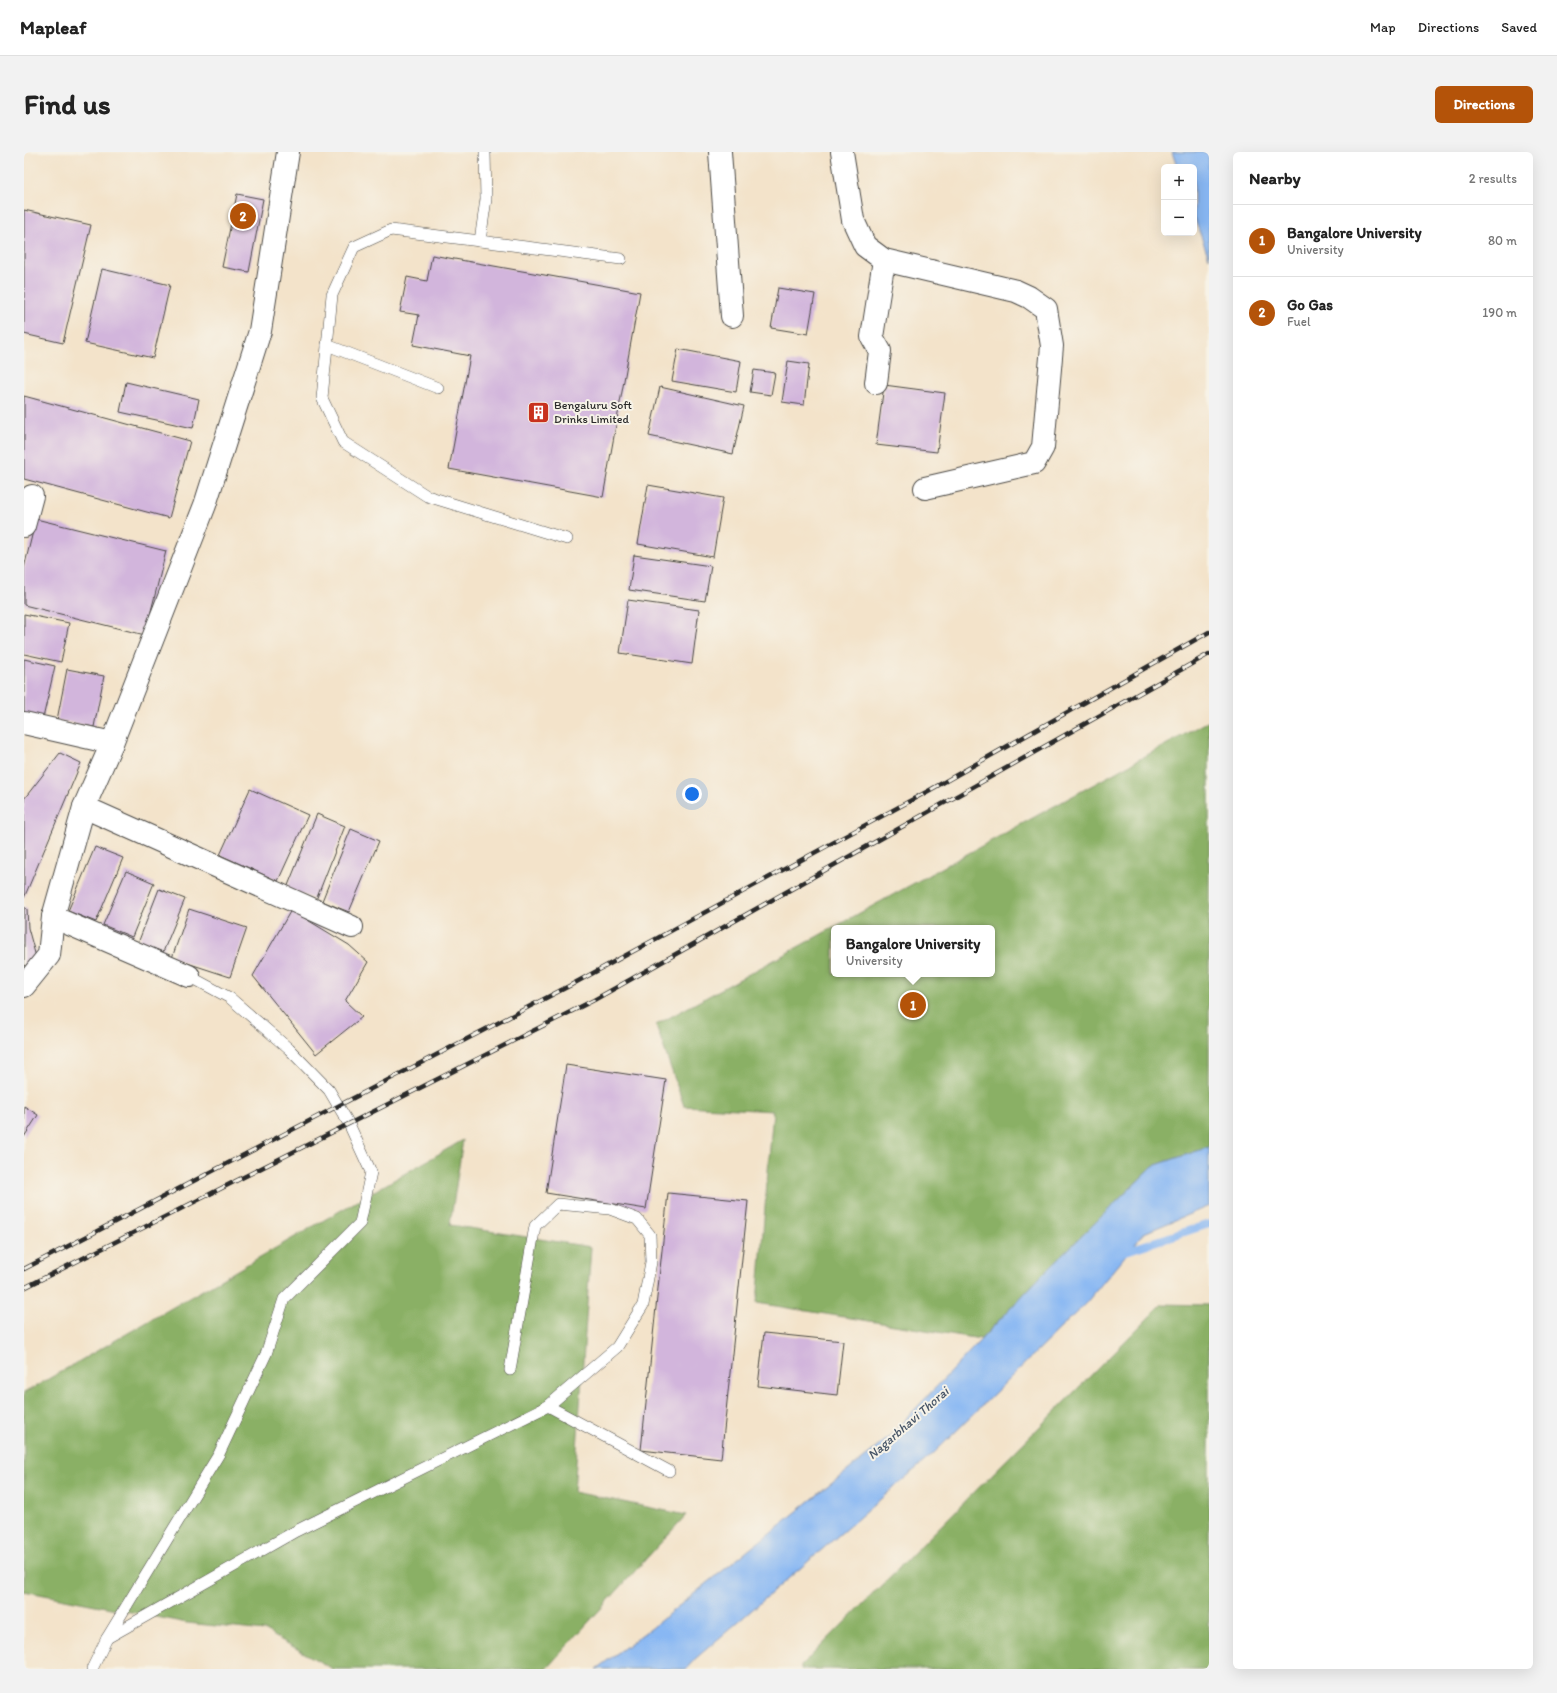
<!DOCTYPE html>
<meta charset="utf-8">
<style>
body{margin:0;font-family:Itim,sans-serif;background:#f2f2f2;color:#222}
.controls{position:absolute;right:12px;top:12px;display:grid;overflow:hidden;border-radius:6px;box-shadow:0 4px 16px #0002}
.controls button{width:36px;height:36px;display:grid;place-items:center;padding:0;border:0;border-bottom:1px solid #e0e0e0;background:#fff;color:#222;font:20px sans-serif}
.you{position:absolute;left:668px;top:642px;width:14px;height:14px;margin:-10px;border:3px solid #fff;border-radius:50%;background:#1a73e8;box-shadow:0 0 0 6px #1a73e833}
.badge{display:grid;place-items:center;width:26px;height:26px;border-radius:50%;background:#b45309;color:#fff;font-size:13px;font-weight:700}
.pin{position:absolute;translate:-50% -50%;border:2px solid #fff;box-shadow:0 1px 4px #0006}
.popup{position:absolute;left:807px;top:773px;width:164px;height:52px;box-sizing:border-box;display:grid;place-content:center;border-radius:6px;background:#fff;filter:drop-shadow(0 1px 3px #0005);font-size:13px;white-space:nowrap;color:#767676}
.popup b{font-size:15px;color:#222}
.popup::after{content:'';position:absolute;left:50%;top:100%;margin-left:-8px;border:8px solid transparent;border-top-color:#fff}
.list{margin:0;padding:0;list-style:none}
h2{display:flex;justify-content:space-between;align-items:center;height:52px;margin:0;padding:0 16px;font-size:17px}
h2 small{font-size:13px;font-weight:400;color:#767676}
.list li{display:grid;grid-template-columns:26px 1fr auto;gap:12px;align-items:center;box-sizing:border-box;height:72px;padding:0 16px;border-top:1px solid #e0e0e0}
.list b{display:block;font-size:15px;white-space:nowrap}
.list p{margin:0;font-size:13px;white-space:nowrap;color:#767676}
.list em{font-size:13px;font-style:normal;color:#767676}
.map{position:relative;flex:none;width:1185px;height:1517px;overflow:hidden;border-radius:6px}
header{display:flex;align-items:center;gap:24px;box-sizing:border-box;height:56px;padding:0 20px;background:#fff;border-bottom:1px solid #e0e0e0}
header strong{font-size:19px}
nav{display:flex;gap:22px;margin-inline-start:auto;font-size:14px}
.intro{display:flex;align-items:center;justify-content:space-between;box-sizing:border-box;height:96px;padding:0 24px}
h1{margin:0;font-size:28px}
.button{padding:10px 18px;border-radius:6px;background:#b45309;color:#fff;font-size:14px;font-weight:700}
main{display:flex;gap:24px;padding:0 24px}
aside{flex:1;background:#fff;border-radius:6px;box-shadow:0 4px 16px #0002}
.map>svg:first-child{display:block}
</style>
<header>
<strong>Mapleaf</strong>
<nav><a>Map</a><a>Directions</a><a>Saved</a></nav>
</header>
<div class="intro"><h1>Find us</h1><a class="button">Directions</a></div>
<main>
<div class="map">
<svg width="1185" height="1517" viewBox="0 0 1185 1517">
<rect width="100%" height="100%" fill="#f7f3e8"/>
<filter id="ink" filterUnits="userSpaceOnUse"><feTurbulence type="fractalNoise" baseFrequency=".025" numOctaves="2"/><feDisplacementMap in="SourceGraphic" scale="8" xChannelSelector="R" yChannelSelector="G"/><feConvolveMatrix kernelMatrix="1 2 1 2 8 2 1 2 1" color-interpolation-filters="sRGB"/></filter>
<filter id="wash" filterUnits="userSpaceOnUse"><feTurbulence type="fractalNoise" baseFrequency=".012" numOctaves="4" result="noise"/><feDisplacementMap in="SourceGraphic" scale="16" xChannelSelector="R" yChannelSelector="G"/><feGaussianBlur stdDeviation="0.9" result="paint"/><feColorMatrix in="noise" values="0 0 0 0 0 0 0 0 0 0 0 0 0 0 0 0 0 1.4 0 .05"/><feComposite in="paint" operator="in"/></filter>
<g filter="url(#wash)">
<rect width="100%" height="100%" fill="#f3e3ca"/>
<g fill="#8ab065" stroke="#5a6e48" fill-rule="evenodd">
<path d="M1185,569v426l-56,19 -110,108 -62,65 -224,-36 16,-192 -89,-5 -28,-81zM810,776h158v46h-158z"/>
<polygon points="439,988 426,1073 567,1095 550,1340 662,1363 522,1517 309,1517 241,1479 163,1471 0,1439 0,1241"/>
<polygon points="1138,1152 1185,1153 1185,1517 777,1517 777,1514"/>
</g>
<g fill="#88b7f3" stroke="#5a718f">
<polygon points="1148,0 1185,0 1185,106 1170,65 1170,15 1153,15"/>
<polygon points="1185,995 1185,1054 1120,1081 1062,1151 910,1301 671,1507 662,1517 572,1517 631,1473 862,1288 1019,1122 1129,1014"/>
</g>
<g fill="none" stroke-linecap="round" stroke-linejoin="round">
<polyline stroke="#88b7f3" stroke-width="8" points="1096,1101 1185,1072"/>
</g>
<g id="blocks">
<g fill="#d2b5dc">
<polygon points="213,42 239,47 225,120 198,115"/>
<polygon points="0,58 67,73 39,191 0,182"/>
<polygon points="408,103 616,140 579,345 425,317 446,204 389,193 395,163 376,160 383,125 403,129"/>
<polygon points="78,117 146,133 129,206 61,191"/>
<polygon points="754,136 791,142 784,182 747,176"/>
<polygon points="654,197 717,209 712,240 648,229"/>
<polygon points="764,209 785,212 780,253 758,250"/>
<polygon points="730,218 751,221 747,243 726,240"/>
<polygon points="102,230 175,247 169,276 96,260"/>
<polygon points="860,233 921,241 913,300 852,293"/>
<polygon points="636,235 720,254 709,302 625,284"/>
<polygon points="0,244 166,289 145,366 0,327"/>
<polygon points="624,333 699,346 689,405 614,392"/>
<polygon points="12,367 142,399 121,483 0,453 0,416"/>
<polygon points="610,403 687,414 681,449 605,438"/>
<polygon points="604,448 675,458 668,512 596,501"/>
<polygon points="0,462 45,471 37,510 0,502"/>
<polygon points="0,507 31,514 19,566 0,562"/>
<polygon points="43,517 80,524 70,575 33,568"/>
<polygon points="36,601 57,611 0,746 0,647"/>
<polygon points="226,637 284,663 254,729 196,703"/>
<polygon points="293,662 321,674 292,748 263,736"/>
<polygon points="327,677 355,689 325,760 298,749"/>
<polygon points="71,695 99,706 72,770 44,759"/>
<polygon points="102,719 130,731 108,785 79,773"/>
<polygon points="135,737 161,747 139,800 114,791"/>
<polygon points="0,755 3,757 4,776 12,805 0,820"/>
<polygon points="165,757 223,776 206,825 148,806"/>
<polygon points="267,758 325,793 344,810 321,849 338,865 292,902 229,824"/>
<polygon points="542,913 642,928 622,1057 522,1041"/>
<polygon points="0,954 14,963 0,985"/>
<polygon points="644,1041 724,1049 697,1307 617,1298"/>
<polygon points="740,1181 819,1189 813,1243 734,1234"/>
</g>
</g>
</g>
<g filter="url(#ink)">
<use href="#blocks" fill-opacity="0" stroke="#494743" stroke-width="1"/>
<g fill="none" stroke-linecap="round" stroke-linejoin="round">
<defs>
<g id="lane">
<polyline points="461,0 462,47 456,89 597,107"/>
<polyline points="456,89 367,78 330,95 308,143 298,246 319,290 403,344 543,387"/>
<polyline points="303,193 414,236"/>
<polyline points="524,1254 645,1319"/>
<polyline points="83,1486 272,1379 524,1254 593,1195 619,1153 627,1110 626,1083 613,1067 586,1057 534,1052 511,1074 486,1218"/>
<polyline points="68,1517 83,1486 195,1302 242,1202 260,1147 336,1071 347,1020 325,972 305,938 265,897 206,846 165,824"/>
</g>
<g id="street">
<polyline points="696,0 708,164"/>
<polyline points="818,0 829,68 841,94 860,108 992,139 1005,145 1022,157 1028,194 1019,295 1010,311 901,336"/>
<polyline points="852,231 856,199 848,185 860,108"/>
<polyline points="0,374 8,344"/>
<polyline points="0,571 88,591"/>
<polyline points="60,655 328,775"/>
<polyline points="165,824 29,765 60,655 88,591 181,353 236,179 264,0"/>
<polyline points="0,834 25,803 29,765"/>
</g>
</defs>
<use href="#lane" stroke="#494743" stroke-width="12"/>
<use href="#street" stroke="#494743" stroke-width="24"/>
<use href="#lane" stroke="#fff" stroke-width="11"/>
<use href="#street" stroke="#fff" stroke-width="22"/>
<defs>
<g id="rail">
<polyline points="0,1117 547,833 906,638 1185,480"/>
<polyline points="0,1136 570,848 1185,502"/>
</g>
</defs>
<use href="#rail" stroke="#2b2b2b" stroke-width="4.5"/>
<use href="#rail" stroke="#f7f3e8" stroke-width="3" stroke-dasharray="9" stroke-linecap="butt"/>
</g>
</g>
<defs>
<symbol id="building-square" viewBox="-11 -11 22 22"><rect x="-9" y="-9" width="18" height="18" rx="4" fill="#c8321e" stroke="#f7f3e8"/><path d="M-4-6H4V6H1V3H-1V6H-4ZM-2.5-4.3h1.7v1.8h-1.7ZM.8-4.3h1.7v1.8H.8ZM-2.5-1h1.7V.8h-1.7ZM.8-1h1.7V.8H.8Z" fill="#fff"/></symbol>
</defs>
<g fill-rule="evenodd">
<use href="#building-square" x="502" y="248" width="25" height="25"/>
</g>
<g text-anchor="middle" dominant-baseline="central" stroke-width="4" stroke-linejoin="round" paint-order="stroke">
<g font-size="12" fill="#2b2b2b" stroke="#f7f3e8" text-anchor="start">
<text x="530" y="253">Bengaluru Soft<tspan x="530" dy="14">Drinks Limited</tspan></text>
</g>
<g font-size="13" font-style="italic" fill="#475567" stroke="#f7f3e8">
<text transform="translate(884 1271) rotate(-41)">Nagarbhavi Thorai</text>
</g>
</g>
</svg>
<div class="controls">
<button>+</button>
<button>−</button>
</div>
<div class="you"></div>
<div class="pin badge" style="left:889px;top:853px">1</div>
<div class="popup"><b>Bangalore University</b>University</div>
<div class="pin badge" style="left:219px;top:64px">2</div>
</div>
<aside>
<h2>Nearby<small>2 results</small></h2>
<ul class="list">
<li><span class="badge">1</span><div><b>Bangalore University</b><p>University</p></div><em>80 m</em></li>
<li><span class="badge">2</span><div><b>Go Gas</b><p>Fuel</p></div><em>190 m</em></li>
</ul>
</aside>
</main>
